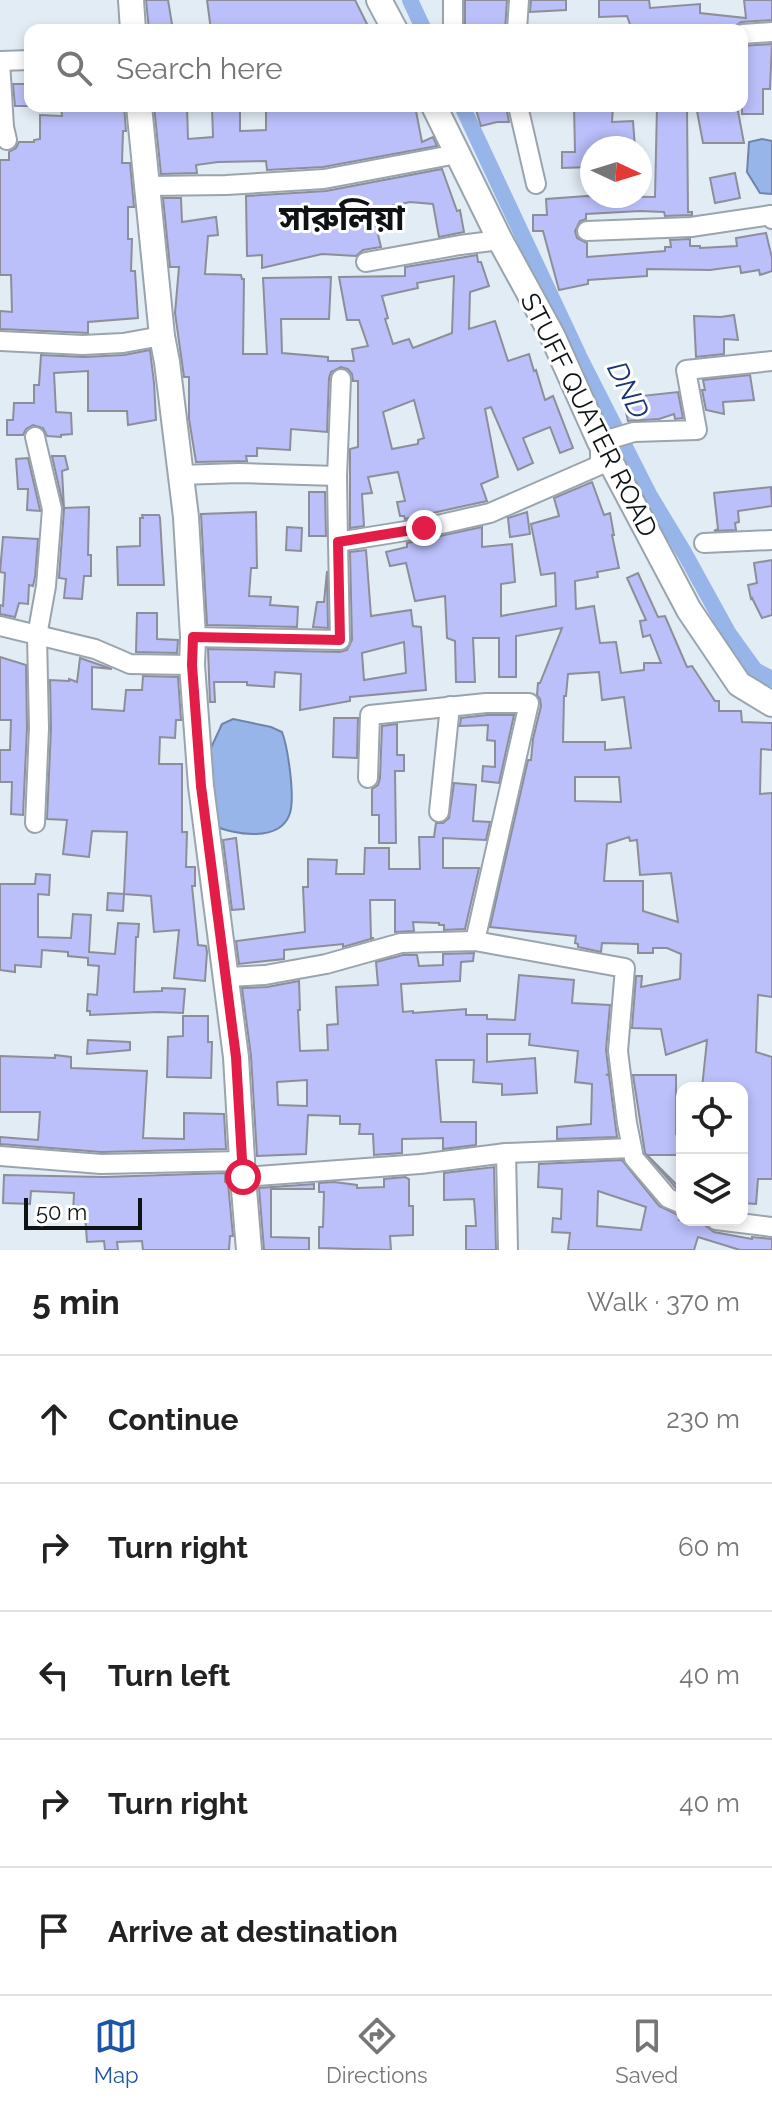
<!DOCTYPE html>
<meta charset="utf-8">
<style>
body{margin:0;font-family:Raleway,"Noto Sans Bengali",sans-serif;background:#f2f2f2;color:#222}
.controls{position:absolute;right:24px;bottom:24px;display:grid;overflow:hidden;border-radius:16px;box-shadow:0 4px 12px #0003}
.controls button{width:72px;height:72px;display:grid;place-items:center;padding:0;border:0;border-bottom:2px solid #e0e0e0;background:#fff;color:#222;font:40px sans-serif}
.compass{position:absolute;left:580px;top:136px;width:72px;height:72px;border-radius:50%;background:#fff;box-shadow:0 4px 12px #0003;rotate:94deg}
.scale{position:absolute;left:24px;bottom:20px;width:118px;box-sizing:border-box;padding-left:8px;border:4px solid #0f1315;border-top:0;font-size:22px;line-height:28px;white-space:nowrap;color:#0f1315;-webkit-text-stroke:6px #fff;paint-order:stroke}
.stop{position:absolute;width:24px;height:24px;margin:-18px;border:6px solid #e11d48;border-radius:50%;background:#fff}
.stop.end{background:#e11d48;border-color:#fff;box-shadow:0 2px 8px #0008}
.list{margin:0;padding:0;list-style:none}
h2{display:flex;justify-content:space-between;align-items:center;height:104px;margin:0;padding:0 32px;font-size:34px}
h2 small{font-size:26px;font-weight:400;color:#767676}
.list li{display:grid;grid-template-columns:52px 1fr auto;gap:24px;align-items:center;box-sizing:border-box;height:128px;padding:0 32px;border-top:2px solid #e0e0e0}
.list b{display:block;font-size:30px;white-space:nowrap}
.list em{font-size:26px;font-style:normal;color:#767676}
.icon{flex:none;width:44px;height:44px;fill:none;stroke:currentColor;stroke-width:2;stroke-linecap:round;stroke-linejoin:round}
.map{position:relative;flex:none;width:772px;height:1250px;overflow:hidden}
.search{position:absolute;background:#fff;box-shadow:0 4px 12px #0003;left:24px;right:24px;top:24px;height:88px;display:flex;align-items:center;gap:20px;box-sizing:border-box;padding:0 28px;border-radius:16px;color:#767676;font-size:30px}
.sheet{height:744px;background:#fff}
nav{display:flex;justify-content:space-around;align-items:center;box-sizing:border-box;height:112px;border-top:2px solid #e0e0e0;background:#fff;font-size:22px;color:#767676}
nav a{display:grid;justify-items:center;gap:4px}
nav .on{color:#1d56a7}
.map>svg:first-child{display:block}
</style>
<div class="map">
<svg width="772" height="1250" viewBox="0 0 772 1250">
<rect width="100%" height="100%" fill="#e2ecf5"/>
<g fill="#98b5ea" stroke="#6f84aa" stroke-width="2">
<polygon points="762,139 772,141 772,194 760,193 747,172 749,142"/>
<path d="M233,719l38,8 11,5c6,16 13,64 8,81 -9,30 -57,22 -77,12l-3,-75 12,-26z"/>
</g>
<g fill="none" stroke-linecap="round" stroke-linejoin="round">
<g stroke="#98b5ea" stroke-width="16">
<polyline points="410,0 424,30"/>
<polyline points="462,106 579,356 650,496 685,554 729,634 755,670 772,679"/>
</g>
</g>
<g fill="#bbbffa" stroke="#8d8e99" stroke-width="2" fill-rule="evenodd">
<polygon points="146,0 168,0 173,30 149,30"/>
<polygon points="207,0 355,0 370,30 308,30 307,25 265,30 211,30"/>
<polygon points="465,0 507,0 505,30 492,30 492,28 465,30"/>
<polygon points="531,0 566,0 566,10 530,12"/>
<polygon points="599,0 649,0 650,8 700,4 700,13 746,18 744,0 772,0 772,20 741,22 732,28 700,25 700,29 684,29 684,25 651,26 651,30 632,30 627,16 599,17"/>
<polygon points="772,44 770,89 763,89 763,114 742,114 742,99 745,99 746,73 742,73 742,46"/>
<polygon points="13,84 30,84 30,106 15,106"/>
<polygon points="61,106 124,106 126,131 123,131 122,163 130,163 134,207 128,207 128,239 132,239 131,271 135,271 138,318 88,322 88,333 0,329 0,311 12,312 11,275 0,275 0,160 9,160 9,152 16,148 19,142 34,142 34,140 40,139 40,115 62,116"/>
<polygon points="154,106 187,106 188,139 213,137 212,107 240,106 240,131 266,130 266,106 415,106 422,142 433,137 437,146 323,167 267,170 266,161 218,162 196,165 197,173 161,174"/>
<polygon points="488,106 506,106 509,122 497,122 481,126 476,110"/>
<polygon points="574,106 613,106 612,122 633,121 635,148 592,148 592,167 562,168 562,152 575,152"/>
<polygon points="657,106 687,106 688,212 692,212 692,215 665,216 664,212 640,211 586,214 586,219 580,221 575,231 577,238 587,243 587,257 665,251 665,247 671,247 670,240 690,239 690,246 700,246 700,248 737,246 736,238 766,233 772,258 772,271 760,275 759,270 741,273 740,266 710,270 647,269 647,276 588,280 588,284 559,290 543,231 533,231 533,215 547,215 546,199 587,196 655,197"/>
<polygon points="696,106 737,106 744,143 703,143"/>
<polygon points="442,169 457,211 460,210 464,232 439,237 433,204 410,202 372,210 381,247 363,250 356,256 322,254 262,268 262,255 247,256 246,196 326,191"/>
<polygon points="735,173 740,198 715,203 710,178"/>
<path d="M163,198h18l1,24 34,-5 2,18 -10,1 -3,38 36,1 1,4h2l-1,75h24l-4,-76 68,-1 -2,42h-48l1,34 46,4v4h26l-2,-12 16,-3 -9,-26h-12l-8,-43 66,-1v-9l72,-12 1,7h3l8,24 -19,6 -1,37 26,-8 13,40 21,-7 5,17 2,-1 9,30 8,-4 20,52 -13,5 -10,-26 -27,11 10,25 -15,7 -27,-63 -6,2 13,68 -17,7 6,17 -82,18 -1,-3h-4l-3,-14 8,-1 -7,-29 -30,5 4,16 -10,1 2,32 -14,2v-79l8,-2v-66h-5l-1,-7 -4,-5 -7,-2 -10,5 -2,6 -2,54 -36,-3 -1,21 -33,-2v8h-11l1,5 -51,1 -7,-43v-42h-5l-9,-64 4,-46h-9zM454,276l-2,57 -39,15 -4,-9 -16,5 -8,-25 3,-1 -6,-22 36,-8 -1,-5zM414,400l10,38 -6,2v4l-26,5 -9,-37z"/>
<polygon points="734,315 738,340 724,339 724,354 696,357 694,316 721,317"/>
<polygon points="150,350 154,383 156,420 128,425 127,411 88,411 88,371 54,373 56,412 71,413 72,434 61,435 61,437 47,436 43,428 33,425 26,429 23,435 7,435 7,420 13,420 14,403 34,403 34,385 39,385 41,355 84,357 124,355"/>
<polygon points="750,375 754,400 723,402 724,414 706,410 702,390 705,390 703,380"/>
<polygon points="678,392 683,418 675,419 674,414 659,419 628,421 623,398"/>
<polygon points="52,456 65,456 68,469 62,471 64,508 89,507 88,555 91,555 91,576 84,576 82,599 64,598 66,579 59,578 64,509"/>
<polygon points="28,458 40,510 40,511 27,510 28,489 18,489 16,459"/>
<path d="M592,482l12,33 6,-2 4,22h-2l7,33 -22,4 1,5 -23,4 1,28 18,-3 6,37 16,-1 5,31 23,-3v-7h17l-11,-28 -7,2 -3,-16 6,-1 -19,-42 11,-5 20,44 7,-1 22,51 5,-1 23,35h4v10h22l1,11 30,1v27l-11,-1 -1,45 12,-1v204l-14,-2 -2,57 16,5v122h-14l-2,25 -14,-1v-115h-40l5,-48 -41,15 -5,-26 -29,-1 4,-52h6l-1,11 39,-8 1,-25 -14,-6h-14v5h-15v-9l-36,-1 -1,9 -23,-5v-3l-3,-1 1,-7 -86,-9 38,-167h3l2,-21 8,-33 -1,-7 -3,-4 1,-12h2l22,-55 -46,8v41h-17v-39h-26l2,44h-19l-1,-41 -8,-3 -2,-42 -30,5 -9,-38 -16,3 -4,-14 21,-5v-4l75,-16v20l30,-3 3,38 -14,2v32l55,-10 -1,-33 -14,2 -10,-51 28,-8 -5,-18zM599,672l3,28 22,-3 7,51 -26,2v-8h-42l1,-46h2l2,-22zM575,777h44l2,25 -46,-1zM629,837l1,4 7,-1 3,35 31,-2 7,49 -35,-11v-30h-39l3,-37z"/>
<polygon points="771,487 772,506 738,511 739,522 735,523 736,530 714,531 718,529 714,493"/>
<polygon points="309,492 325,492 326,536 309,536"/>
<polygon points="256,512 257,568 251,568 249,596 271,597 270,605 298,607 297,627 207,625 201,514"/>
<polygon points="527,512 530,534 510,537 508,518"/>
<polygon points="142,515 159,515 160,518 164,585 118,585 117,547 140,546 140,518 143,518"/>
<polygon points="287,527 302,528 301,551 286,550"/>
<polygon points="3,537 38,539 35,577 33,586 29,585 28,604 19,603 15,617 0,614 0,605 3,606 5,573 0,572"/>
<path d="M366,550l5,66 40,-6 2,16 8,1 5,63 -76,7v4l-50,9 1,-36 -26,-2 -1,15 -27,-2v-3h-33l1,20h-5l-2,-53 132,3 7,-2 5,-10 -2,-88zM404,642l2,31 -42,7 -2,-27z"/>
<polygon points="772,560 772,615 762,618 752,598 751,599 748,585 757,583 754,563"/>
<polygon points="327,571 328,628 313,627 317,602 324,602"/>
<polygon points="137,613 157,613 157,639 178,640 177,653 136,652"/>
<polygon points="0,657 26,665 27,728 23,815 11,814 12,782 0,782 0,750 10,750 11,720 0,720"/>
<polygon points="80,658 112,669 92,667 92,709 124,711 126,690 142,690 143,676 178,677 181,720 176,720 175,738 160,737 159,764 182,764 182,832 187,832 186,867 195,867 195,886 192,886 198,945 206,946 207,952 205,981 174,978 179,930 154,932 151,896 124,894 123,911 107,910 108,893 124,894 127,832 92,831 89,857 63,854 67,820 47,819 51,728 50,680 69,681 69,679 77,682"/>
<polygon points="487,715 514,715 499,783 482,781 483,766 495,767 495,741 487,740 488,725 460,726 461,718"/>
<polygon points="334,718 358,718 357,758 333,757"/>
<polygon points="397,724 397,755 404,755 404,771 395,771 396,843 379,843 379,815 372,815 372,789 378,785 380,778 382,726"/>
<polygon points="454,783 476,785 473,821 490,822 486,840 443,838 443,868 479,868 465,929 444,930 444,925 439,925 439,923 413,922 414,931 395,932 395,900 370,900 371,938 374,938 343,947 343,944 284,950 284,959 239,964 236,941 305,932 303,887 308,887 308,859 337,860 336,874 364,874 365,848 389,848 389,869 420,869 419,837 434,837 436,823 443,823 449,818"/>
<polygon points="236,838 244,909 232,910 223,840"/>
<polygon points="36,874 50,875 49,895 38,894 38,937 71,938 73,914 91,915 89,952 115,954 118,923 139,924 138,937 136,937 134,992 162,991 162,988 185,989 183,1013 158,1012 90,1015 90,1011 87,1011 88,994 97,995 99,966 88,965 88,958 68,956 68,952 42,950 41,967 15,965 15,972 0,970 0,884 35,884"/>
<path d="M474,953l-1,8 -12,1 -1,19 -59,3 2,28 10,-1v2l53,-4v6h21v4l28,1 4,-45 55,5 -2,23 38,2 -4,45 3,24 -3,1h3l8,62 -60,2v-12l34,-3 1,-40 -17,-2 3,-31 -49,-6 1,-11h-43v28l48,-4 2,35 -35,2v-11l-29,-2 1,-22h-38l5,62h35v23l-33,4v-11l-41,1v14l-28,2 -1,-21h-14l1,-10h-20v-8l-32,-1 -2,39 -49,2 -6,-100 -9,-68 25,-1 32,-6 1,29h-2l2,41 28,-1 -1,-25 11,-1 -2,-37 42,-2 -2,-23 27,-7h14l2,11 24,-1v-11zM307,1080v26l-29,-1 -1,-23z"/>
<polygon points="183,1016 208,1016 208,1042 212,1042 211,1078 167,1077 168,1037 183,1036"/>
<polygon points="88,1040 130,1042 130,1050 87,1054"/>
<polygon points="55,1055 71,1057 71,1068 147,1071 143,1138 184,1139 184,1113 224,1114 226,1149 101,1152 0,1144 0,1137 38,1140 40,1112 0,1112 0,1056 55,1058"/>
<polygon points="633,1075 676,1075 676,1134 682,1134 682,1155 647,1155 677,1185 676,1188 645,1153"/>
<path d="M622,1160l37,46 21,10 -1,4h24l-1,3 12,9 38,7v-2l20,2v11h-32l-42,-13 -4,13h-126l2,-17 -18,-1 1,-14 8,1 1,-30 -24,-2 1,-23zM598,1191l48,16 -5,23 -44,-4z"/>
<polygon points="494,1167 496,1250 466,1250 466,1226 476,1226 474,1199 444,1200 444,1173"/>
<polygon points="225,1173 225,1182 228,1183 233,1236 230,1236 229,1250 143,1250 142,1241 117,1242 118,1250 105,1250 104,1241 87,1242 85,1214 73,1214 74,1193 31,1191 30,1204 3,1203 4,1175 104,1177"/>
<polygon points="405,1177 409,1179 409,1206 413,1206 413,1235 390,1236 391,1250 319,1248 319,1227 323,1227 324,1192 319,1192 319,1183 334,1182 357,1185 357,1188 384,1187 384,1179"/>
<polygon points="314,1184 314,1189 271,1189 271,1237 309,1238 309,1250 264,1250 259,1188"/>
</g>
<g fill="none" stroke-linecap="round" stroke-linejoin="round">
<defs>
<g id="street">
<polyline points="453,0 453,30"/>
<polyline points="517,30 519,0"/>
<polyline points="742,34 772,32"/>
<polyline points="0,61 4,127 7,140"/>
<polyline points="0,61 30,60"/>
<polyline points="518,106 536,184"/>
<polyline points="148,186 226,185 324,179 457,154"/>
<polyline points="587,231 691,227 771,215 772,219"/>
<polyline points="366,262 460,245 500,240"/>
<polyline points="0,341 83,345 123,343 162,336"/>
<polyline points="35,437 52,509 46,586 37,636 39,728 35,823"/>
<polyline points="180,475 239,473 337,476 338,542 424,528 490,513 600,465 600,442 634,432 697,430 686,370 772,361"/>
<polyline points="337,476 341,379"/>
<polyline points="704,543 772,540"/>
<polyline points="0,626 95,649 130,664 192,665"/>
<polyline points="193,637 340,640 338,542"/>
<polyline points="368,778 370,715 486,703 529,703 475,941"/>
<polyline points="439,812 450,706"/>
<polyline points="227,977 265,975 326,964 401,943 475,941 625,968 618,1051 627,1123 634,1158 668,1198 682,1204"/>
<polyline points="506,1153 632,1148"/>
<polyline points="0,1156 101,1164 242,1161"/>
<polyline points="243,1177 420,1164 506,1153 508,1250"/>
<polyline points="716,1220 772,1227"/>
</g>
<g id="secondary">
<polyline points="131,0 133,30"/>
<polyline points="379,0 395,30"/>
<polyline points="139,106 162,336 167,362 186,517 193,637 192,665 201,786 236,1057 243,1177 249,1250"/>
<polyline points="434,106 500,240 552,335 600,442 689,610 739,684 772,704"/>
</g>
</defs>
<use href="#street" stroke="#9aa4ac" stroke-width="22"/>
<use href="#secondary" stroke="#9aa4ac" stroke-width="28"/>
<use href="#street" stroke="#fff" stroke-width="18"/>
<use href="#secondary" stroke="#fff" stroke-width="24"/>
</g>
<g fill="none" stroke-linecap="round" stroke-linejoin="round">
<polyline stroke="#e11d48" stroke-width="10" points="243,1177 236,1057 201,786 192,665 193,637 340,640 338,542 424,528"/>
</g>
<g text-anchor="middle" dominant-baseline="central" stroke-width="6" stroke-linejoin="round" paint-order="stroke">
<g font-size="26" fill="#0f1315" stroke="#fff">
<text transform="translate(589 415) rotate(63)">STUFF QUATER ROAD</text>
</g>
<g font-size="28" font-style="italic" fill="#183774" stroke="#fff">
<text transform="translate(628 390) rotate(64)">DND</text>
</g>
<g font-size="34" font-weight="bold" fill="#0f1315" stroke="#fff">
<text x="342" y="218">সারুলিয়া</text>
</g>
</g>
</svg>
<div class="controls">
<button><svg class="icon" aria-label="locate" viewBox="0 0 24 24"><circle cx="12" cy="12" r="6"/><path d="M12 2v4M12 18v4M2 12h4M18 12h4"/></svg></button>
<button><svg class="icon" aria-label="layers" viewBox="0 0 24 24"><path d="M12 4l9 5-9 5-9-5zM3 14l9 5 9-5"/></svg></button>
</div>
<svg class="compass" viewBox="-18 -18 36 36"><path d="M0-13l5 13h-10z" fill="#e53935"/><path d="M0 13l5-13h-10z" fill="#767676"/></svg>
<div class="scale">50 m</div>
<div class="stop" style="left:243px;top:1177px"></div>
<div class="stop end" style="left:424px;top:528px"></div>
<div class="search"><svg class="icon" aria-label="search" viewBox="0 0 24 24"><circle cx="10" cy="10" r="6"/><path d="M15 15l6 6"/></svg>Search here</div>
</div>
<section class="sheet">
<h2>5 min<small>Walk · 370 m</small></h2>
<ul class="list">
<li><svg class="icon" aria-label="ahead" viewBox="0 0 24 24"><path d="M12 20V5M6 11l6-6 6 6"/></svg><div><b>Continue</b></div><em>230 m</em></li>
<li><svg class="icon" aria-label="right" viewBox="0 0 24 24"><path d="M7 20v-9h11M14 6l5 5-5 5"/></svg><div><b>Turn right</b></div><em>60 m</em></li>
<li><svg class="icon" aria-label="left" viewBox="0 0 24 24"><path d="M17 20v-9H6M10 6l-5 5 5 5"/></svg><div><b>Turn left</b></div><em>40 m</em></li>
<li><svg class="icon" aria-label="right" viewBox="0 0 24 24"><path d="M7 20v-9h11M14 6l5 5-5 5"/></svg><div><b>Turn right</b></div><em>40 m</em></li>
<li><svg class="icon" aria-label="arrive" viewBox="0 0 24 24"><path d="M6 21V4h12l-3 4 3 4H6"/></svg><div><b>Arrive at destination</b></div></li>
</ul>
</section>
<nav>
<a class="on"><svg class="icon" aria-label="map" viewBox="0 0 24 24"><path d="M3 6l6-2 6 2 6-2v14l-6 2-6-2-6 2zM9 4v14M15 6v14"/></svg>Map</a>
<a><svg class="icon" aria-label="directions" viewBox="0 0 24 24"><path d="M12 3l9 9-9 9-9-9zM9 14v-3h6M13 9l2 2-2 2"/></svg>Directions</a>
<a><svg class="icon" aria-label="saved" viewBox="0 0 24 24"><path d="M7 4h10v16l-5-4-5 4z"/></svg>Saved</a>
</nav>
